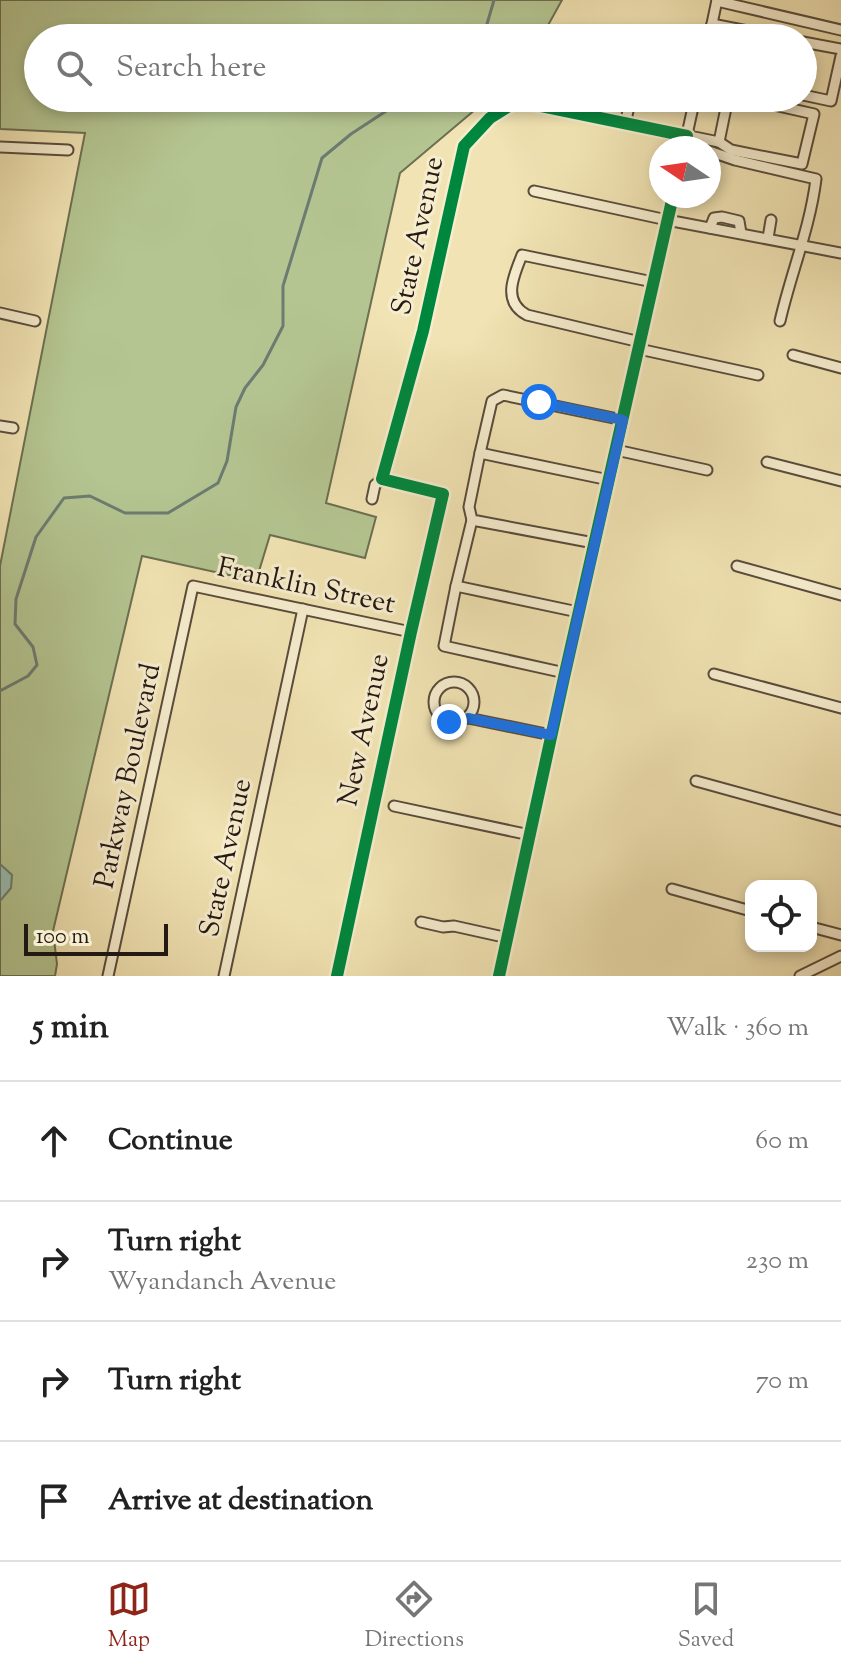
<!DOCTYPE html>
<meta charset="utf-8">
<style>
body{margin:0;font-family:"Sorts Mill Goudy",serif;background:#f2f2f2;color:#222}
.controls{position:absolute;right:24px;bottom:24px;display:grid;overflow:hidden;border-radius:16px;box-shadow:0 4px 12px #0003}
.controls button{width:72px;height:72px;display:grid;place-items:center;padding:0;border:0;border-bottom:2px solid #e0e0e0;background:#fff;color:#222;font:40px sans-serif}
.compass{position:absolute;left:649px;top:136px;width:72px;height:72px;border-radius:50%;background:#fff;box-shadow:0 4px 12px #0003;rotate:283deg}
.scale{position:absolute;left:24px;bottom:20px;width:144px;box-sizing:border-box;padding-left:8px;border:4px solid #251913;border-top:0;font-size:22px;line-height:28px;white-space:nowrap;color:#251913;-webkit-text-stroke:6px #f6edce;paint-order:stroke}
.stop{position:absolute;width:24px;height:24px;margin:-18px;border:6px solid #1a73e8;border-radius:50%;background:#fff}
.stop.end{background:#1a73e8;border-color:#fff;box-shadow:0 2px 8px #0008}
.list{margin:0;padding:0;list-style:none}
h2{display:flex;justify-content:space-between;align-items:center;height:104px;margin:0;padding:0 32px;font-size:34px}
h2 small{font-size:26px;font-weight:400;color:#767676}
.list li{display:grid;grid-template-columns:52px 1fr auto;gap:24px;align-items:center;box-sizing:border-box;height:120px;padding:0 32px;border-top:2px solid #e0e0e0}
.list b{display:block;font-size:30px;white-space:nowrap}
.list p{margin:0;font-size:26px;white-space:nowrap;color:#767676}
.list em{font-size:26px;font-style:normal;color:#767676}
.icon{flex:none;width:44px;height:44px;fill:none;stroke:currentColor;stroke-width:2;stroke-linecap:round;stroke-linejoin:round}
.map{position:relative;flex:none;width:841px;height:976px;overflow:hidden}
.search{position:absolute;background:#fff;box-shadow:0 4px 12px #0003;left:24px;right:24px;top:24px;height:88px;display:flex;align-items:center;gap:20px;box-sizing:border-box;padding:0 28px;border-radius:44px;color:#767676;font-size:30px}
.sheet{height:584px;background:#fff}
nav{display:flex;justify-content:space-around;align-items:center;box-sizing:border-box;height:112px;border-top:2px solid #e0e0e0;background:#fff;font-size:22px;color:#767676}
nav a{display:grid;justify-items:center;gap:4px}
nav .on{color:#8f2418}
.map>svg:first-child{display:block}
</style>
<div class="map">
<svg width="841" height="976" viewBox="0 0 841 976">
<rect width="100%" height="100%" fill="#f1e3b3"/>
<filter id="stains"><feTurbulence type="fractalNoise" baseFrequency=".0025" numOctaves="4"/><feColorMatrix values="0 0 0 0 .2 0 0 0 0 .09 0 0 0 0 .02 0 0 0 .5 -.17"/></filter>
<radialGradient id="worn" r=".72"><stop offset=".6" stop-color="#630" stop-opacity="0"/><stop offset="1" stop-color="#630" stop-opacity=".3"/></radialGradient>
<polygon fill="#b4c591" stroke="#6c6f52" stroke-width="2" points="0,0 562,0 541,38 38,38 38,98 489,98 400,173 326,503 376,517 365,558 270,535 256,581 142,556 53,931 57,964 55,976 0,976 0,566 85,133 0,129"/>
<polygon fill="#9bbeb1" stroke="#6c7c72" stroke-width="2" points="0,864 12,875 11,888 0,901"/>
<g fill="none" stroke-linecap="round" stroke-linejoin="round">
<g stroke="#6c7c72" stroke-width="3">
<polyline points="477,38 487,24 494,0"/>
<polyline points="0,691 28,676 37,665 33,647 15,624 16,599 36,537 64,498 90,496 125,513 168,513 218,483 227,461 236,407 245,388 263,365 283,326 283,286 322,158 351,134 406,98"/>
</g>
<defs>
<g id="minor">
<polyline points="717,1 841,30"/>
<polyline points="712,24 784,38"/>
<polyline points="709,38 717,0"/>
<polyline points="803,42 841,49"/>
<polyline points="803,95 831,101 841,56"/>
<polyline points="625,124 631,98"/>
<polyline points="719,142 731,150 802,164 814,114 743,98 728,98"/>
<polyline points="685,144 700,148"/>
<polyline points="0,147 68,150"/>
<polyline points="684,148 695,98"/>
<path d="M709,151l26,9 81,19c-6,49 -25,94 -36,142"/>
<polyline points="534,191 667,220 841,253"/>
<polyline points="710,228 714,218 722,217 739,221 741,233"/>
<polyline points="768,238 771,220"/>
<polyline points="0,313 35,321"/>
<path d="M640,342l-113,-27c-25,-13 -14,-38 -5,-60l131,27"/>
<polyline points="639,349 758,375"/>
<polyline points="793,355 841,368"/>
<polyline points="0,426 13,428"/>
<polyline points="616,450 707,470"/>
<polyline points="480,453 492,401 503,395 623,420"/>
<polyline points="767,462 841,481"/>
<polyline points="372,499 375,485 382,479 423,331 464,146 490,118 517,101 719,142 728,98 726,98"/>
<polyline points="594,543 472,520 469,507 480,453 609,480"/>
<polyline points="737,566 841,595"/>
<polyline points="456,586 472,520"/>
<polyline points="565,673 444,646 456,586 578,612"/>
<polyline points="714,674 841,708"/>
<circle cx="454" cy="702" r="20"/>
<polyline points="468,718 551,735"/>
<polyline points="696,781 841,821"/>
<polyline points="394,806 530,835"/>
<polyline points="672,889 751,911"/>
<polyline points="421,922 443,927 454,926 508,938"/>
<polyline points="811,927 841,935"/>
<polyline points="108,976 193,586 411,632"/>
<polyline points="224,976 303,609"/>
<polyline points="337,976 411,632 443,494 382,479"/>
<polyline points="499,976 565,673 673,196"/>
<polyline points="800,976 841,956"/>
</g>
</defs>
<use href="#minor" stroke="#584c3b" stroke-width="13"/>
<use href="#minor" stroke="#f6edce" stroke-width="9"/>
<defs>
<g id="cycleway">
<polyline points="337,976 411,632 443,494 382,479 423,331 464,146 490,118 517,101 687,136"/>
<polyline points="499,976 565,673 673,196"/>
</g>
</defs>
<use href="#cycleway" stroke="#f6edce" stroke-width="17"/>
<use href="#cycleway" stroke="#00873e" stroke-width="12"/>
</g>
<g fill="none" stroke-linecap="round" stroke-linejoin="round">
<polyline stroke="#1a73e8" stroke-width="10" points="449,722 456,723 468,718 551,735 623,420 539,402"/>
</g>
<g text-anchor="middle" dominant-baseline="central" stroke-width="6" stroke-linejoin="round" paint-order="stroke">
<g font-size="28" fill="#251913" stroke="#f6edce">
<text transform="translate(419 236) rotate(-78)">State Avenue</text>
<text transform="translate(306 587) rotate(12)">Franklin Street</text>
<text transform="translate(365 730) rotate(-78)">New Avenue</text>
<text transform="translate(129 776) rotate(-78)">Parkway Boulevard</text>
<text transform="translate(227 858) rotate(-78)">State Avenue</text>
</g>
</g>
<rect width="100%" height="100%" filter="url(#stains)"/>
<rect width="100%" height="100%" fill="url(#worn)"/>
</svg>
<div class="controls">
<button><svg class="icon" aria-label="locate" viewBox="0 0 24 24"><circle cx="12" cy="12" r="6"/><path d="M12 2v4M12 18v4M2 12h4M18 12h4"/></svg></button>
</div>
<svg class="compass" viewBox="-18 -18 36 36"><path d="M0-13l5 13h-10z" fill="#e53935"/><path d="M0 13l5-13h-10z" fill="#767676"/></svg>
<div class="scale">100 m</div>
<div class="stop" style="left:539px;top:402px"></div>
<div class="stop end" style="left:449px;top:722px"></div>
<div class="search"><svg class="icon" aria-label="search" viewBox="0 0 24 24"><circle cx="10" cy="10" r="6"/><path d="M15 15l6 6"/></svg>Search here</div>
</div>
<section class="sheet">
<h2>5 min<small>Walk · 360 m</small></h2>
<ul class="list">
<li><svg class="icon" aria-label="ahead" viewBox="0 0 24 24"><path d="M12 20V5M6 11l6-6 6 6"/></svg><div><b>Continue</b></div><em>60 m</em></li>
<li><svg class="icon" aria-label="right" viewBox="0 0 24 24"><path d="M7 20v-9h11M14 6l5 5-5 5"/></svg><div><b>Turn right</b><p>Wyandanch Avenue</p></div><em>230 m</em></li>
<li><svg class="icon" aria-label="right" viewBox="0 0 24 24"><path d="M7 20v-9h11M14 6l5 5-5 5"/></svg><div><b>Turn right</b></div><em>70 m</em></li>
<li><svg class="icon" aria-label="arrive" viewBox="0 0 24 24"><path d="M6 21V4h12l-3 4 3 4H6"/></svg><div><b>Arrive at destination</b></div></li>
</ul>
</section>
<nav>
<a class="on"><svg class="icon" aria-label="map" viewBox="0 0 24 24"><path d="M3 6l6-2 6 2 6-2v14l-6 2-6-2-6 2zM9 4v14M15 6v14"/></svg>Map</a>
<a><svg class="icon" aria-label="directions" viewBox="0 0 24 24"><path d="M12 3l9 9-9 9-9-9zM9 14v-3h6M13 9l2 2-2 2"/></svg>Directions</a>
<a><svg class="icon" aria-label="saved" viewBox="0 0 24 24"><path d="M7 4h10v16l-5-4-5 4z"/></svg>Saved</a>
</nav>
